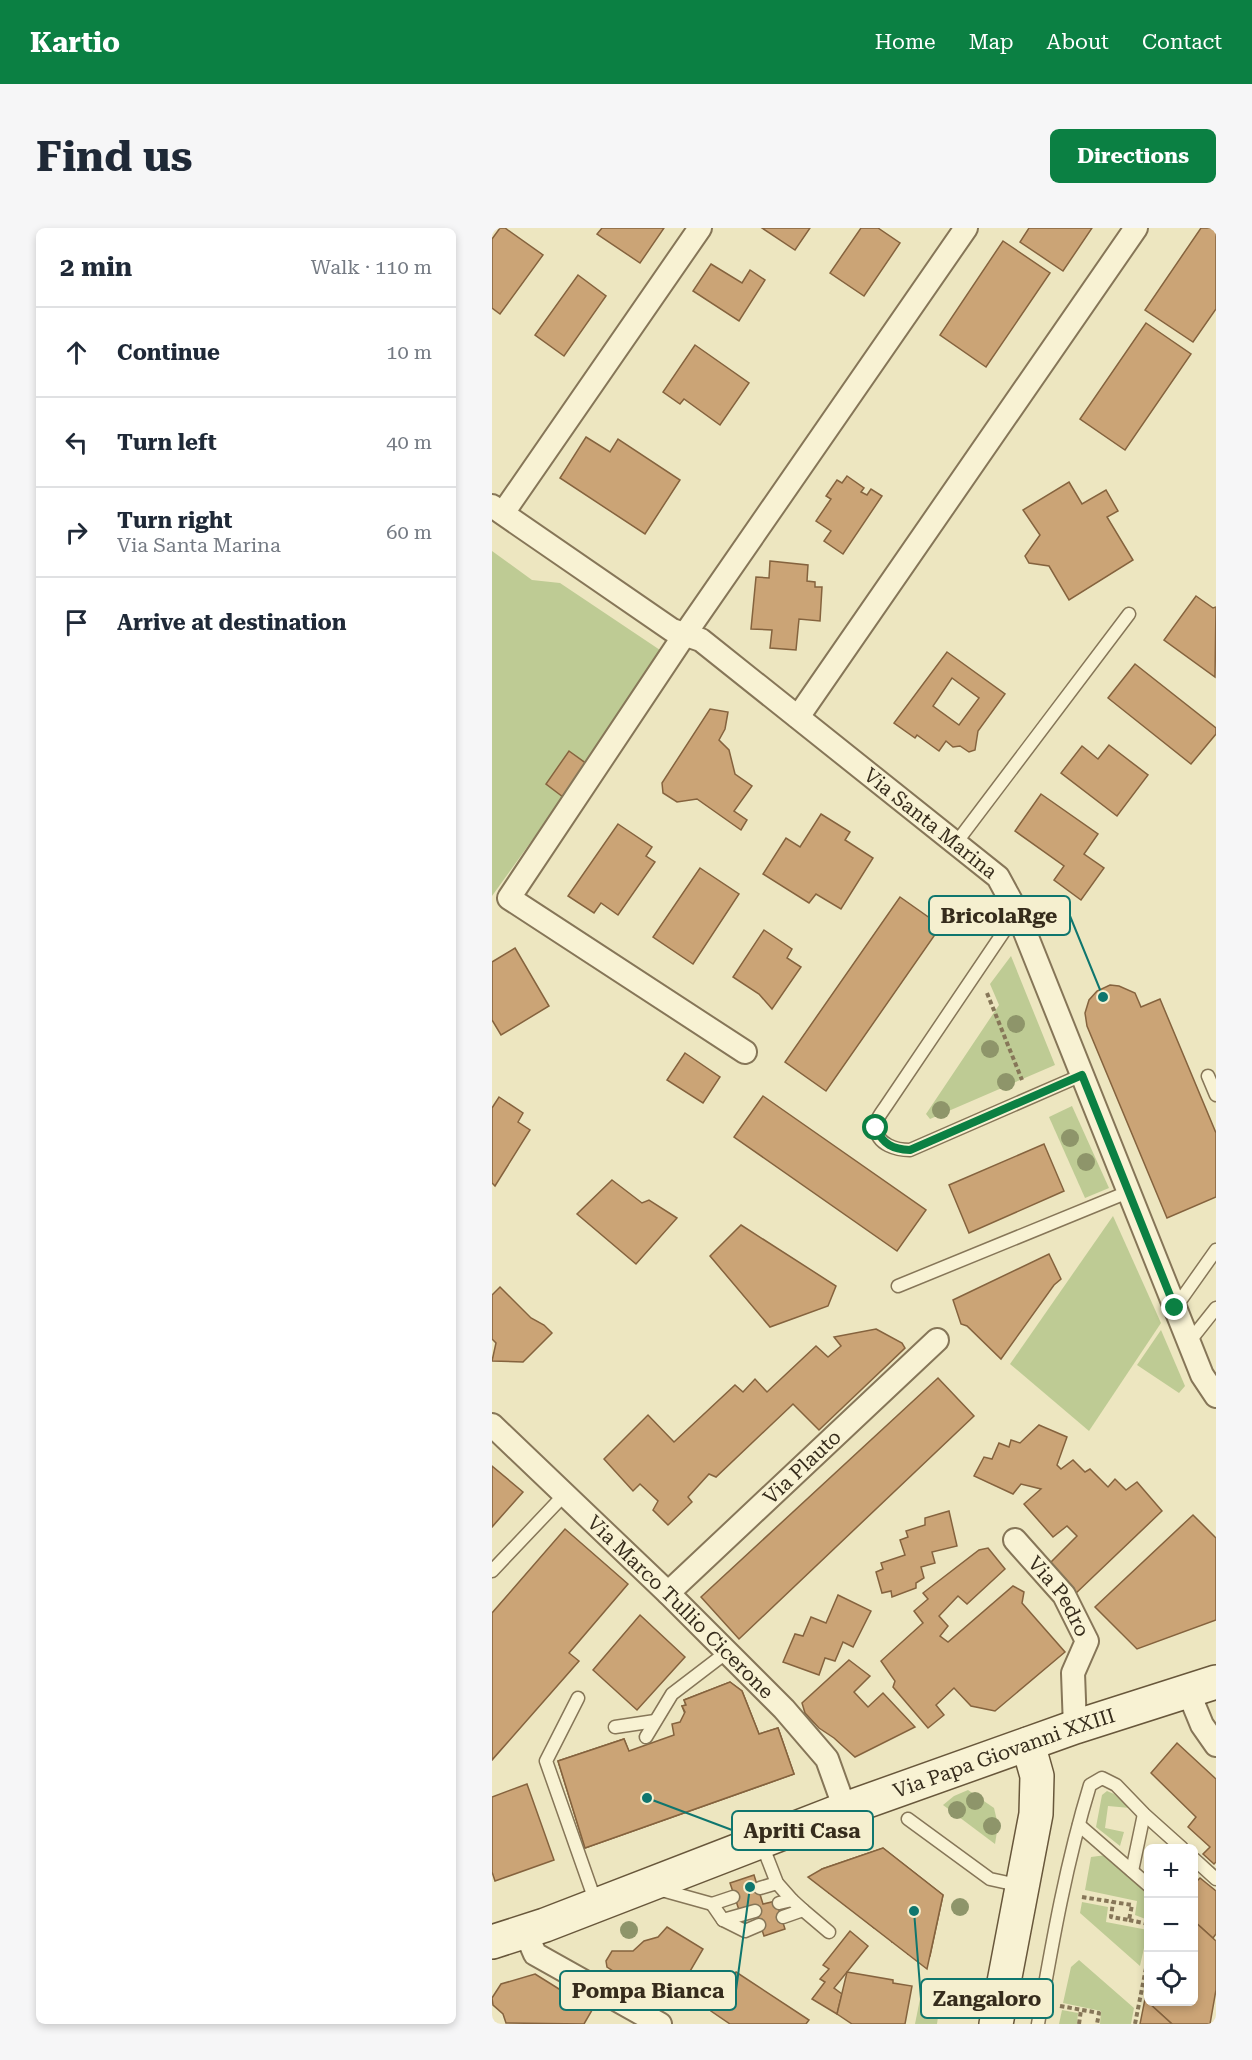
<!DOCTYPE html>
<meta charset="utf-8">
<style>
body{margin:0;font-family:"Roboto Serif",serif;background:#f6f6f7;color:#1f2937}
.controls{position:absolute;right:18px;bottom:18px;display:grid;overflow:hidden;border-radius:9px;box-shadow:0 3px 9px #0003}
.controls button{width:54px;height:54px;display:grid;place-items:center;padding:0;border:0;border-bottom:2px solid #e0e1e3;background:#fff;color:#1f2937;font:30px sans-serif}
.stop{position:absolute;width:18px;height:18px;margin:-14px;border:4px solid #0b8043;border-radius:50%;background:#fff}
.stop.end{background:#0b8043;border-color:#fff;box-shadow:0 2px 6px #0008}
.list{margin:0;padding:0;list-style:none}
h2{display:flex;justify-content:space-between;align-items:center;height:78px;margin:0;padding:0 24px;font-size:26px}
h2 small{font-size:20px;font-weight:400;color:#747a83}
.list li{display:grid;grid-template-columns:39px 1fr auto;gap:18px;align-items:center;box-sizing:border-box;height:90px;padding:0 24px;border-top:2px solid #e0e1e3}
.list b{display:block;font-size:22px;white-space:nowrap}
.list p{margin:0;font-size:20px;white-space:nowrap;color:#747a83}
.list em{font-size:20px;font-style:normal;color:#747a83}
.icon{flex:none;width:33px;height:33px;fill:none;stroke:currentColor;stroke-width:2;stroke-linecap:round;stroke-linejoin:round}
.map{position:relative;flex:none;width:724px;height:1796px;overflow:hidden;border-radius:9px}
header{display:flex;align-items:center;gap:36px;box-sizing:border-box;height:84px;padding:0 30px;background:#0b8043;color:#fff}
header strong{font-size:28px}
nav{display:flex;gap:33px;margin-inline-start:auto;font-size:21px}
.intro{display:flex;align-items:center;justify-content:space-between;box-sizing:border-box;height:144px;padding:0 36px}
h1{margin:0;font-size:42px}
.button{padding:15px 27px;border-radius:9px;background:#0b8043;color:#fff;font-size:21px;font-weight:700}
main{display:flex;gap:36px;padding:0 36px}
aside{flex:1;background:#fff;border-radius:9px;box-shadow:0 3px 9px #0003}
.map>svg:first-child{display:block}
</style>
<header>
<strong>Kartio</strong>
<nav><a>Home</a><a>Map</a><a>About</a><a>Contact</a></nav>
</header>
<div class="intro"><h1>Find us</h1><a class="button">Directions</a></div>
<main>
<aside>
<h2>2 min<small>Walk · 110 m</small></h2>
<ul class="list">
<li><svg class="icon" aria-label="ahead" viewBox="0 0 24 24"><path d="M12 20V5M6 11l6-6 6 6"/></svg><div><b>Continue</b></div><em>10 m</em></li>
<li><svg class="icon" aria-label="left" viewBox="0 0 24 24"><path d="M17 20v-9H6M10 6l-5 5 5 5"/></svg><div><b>Turn left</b></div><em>40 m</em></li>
<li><svg class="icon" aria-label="right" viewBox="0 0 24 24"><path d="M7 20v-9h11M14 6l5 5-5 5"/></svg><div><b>Turn right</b><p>Via Santa Marina</p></div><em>60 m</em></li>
<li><svg class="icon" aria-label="arrive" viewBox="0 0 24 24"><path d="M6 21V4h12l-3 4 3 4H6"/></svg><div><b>Arrive at destination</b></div></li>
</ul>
</aside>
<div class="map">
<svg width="724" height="1796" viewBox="0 0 724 1796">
<rect width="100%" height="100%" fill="#ede6c0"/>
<g fill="#becb94">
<polygon points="0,323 40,352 68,355 168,422 95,536 76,524 54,556 71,569 0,668"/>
<polygon points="519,728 563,837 438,891 434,886 507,777 498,756"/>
<polygon points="580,878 617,960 593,970 557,889"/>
<polygon points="621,988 669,1095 597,1203 518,1136"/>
<polygon points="669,1102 693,1158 687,1165 645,1137"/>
<polygon points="476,1562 502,1580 506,1597 503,1616 451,1577 462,1568"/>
<polygon points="615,1563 622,1566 638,1580 616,1578 613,1600 632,1604 628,1618 604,1599 610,1567"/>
<polygon points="614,1627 656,1664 656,1692 643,1687 645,1673 593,1662 599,1629"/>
<polygon points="590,1674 616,1679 614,1694 656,1702 648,1738 588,1685"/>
<polygon points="587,1732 642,1780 639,1796 608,1796 609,1783 571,1775 579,1739"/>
<polygon points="429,1766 449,1769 445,1796 423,1796"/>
<polygon points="570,1782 586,1785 585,1796 567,1796"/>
</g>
<g fill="#cba476" stroke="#85633e" stroke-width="1.5" fill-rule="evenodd">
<polygon points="8,0 13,0 51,27 8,86 0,80 0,11"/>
<polygon points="110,0 172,0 148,35 105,6"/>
<polygon points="270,0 318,0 303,22"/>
<polygon points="369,0 386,0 408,15 372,68 338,45"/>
<polygon points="537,0 600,0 571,43 528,14"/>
<polygon points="709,0 724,0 724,81 701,114 653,82"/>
<polygon points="511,13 558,45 494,139 448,107"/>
<polygon points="219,36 250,55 258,42 273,52 247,93 201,63"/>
<polygon points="86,47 114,68 72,128 43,107"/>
<polygon points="654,95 699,126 633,222 588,191"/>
<polygon points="203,117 257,155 228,197 192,171 188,176 171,164"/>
<polygon points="94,209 118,224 126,211 188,252 153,306 68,250"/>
<polygon points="355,248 372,260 369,264 375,267 379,261 390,268 351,326 332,313 339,303 324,293 339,271 334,268 345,252 350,255"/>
<polygon points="577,254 590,276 614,262 626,283 615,289 641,332 577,372 557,338 537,335 533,328 548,307 531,282"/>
<polygon points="278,333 316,337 315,353 323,354 323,359 330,359 328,393 307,391 304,422 278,420 280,402 259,401 264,349 277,350"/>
<polygon points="704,368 721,380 724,379 723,449 672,412"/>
<path d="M455,424l58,42 -27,37 -3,19 -6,2 -9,-6 -7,1 -7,-6 -7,10 -22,-16 -2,3 -21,-15zM460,450l27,20 -20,27 -26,-19z"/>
<polygon points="643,436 724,500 724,506 699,536 616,470"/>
<polygon points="218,481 236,484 233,501 227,512 237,522 243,546 260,558 242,583 255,592 249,602 205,571 185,574 171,565 170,555"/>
<polygon points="617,517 656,547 625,588 569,545 590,518 606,531"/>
<polygon points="77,523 95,536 71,569 54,556"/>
<polygon points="549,566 606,606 592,626 612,640 589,672 562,652 572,638 523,603"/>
<polygon points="329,586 358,604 353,612 381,630 349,681 324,666 317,675 271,646 294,610 308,619"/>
<polygon points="126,596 160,619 154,628 163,634 126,687 109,675 102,685 76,668"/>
<polygon points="208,640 247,666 201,736 161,709"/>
<polygon points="408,669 449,698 334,863 293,834"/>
<polygon points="272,702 300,721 295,730 309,739 280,781 267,766 241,749"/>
<polygon points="23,720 57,778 9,807 0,792 0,734"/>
<polygon points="618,757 627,758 643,765 649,779 668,771 724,905 724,969 675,990 595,798 593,785 597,772 605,763"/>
<polygon points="193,825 228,849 211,875 175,852"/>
<polygon points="271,868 434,982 405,1023 242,909"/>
<polygon points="7,869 31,885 26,894 38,902 3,958 0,955 0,880"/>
<polygon points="552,916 572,963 477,1005 457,957"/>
<polygon points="120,952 150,975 157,972 185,990 144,1036 85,986"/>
<polygon points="249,997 344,1058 336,1078 278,1099 218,1028"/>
<polygon points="557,1026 569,1051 562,1057 509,1131 475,1098 469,1096 461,1072"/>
<polygon points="8,1059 39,1090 52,1097 60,1105 31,1134 0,1133 4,1115 0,1111 0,1067"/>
<polygon points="384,1101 410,1115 413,1120 327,1202 301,1176 299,1178 224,1249 217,1246 196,1269 200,1274 176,1297 161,1282 166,1273 148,1256 141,1263 112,1231 156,1187 182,1214 243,1157 251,1164 263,1151 275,1164 324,1118 336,1129 349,1118 342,1109"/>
<polygon points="446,1150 482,1188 247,1411 209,1369"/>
<polygon points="547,1197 575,1209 565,1237 569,1241 581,1232 593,1244 598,1241 616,1259 623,1251 634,1262 645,1254 670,1283 581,1368 554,1339 585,1308 575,1298 561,1309 532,1276 549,1261 529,1256 521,1266 482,1248 492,1229 500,1231 507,1215 517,1219 519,1212 528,1215"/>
<polygon points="0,1238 31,1264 0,1299"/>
<polygon points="457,1283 465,1318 440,1324 443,1335 429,1339 432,1350 424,1355 424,1360 400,1369 399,1363 390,1365 384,1344 391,1341 389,1335 413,1327 408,1312 416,1309 414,1303 433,1297 433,1290"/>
<polygon points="701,1287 724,1310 724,1392 645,1421 603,1379"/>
<polygon points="73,1301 136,1356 77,1425 87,1433 0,1532 0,1385"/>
<polygon points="496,1320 513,1341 475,1376 466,1368 447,1388 456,1398 448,1408 456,1414 521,1358 532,1364 530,1375 573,1424 503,1483 479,1478 462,1460 444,1477 452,1487 436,1500 401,1459 403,1453 389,1433 431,1395 422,1383 436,1371 431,1365 487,1322"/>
<polygon points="346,1367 379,1383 361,1419 351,1414 343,1433 333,1430 327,1447 291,1434 303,1406 311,1408 319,1389 334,1395"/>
<polygon points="148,1387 193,1429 145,1482 101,1442"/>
<polygon points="357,1432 378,1448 362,1464 376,1479 391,1465 423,1499 363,1529 342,1510 327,1500 313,1485 310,1475"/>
<polygon points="238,1454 250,1463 267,1506 286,1500 302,1546 93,1620 66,1533 132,1511 145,1545 207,1522 190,1478 194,1477 192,1472"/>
<polygon points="238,1454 250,1463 267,1506 286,1500 302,1546 93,1620 66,1533 132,1511 137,1523 182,1507 180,1496 188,1494 193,1484 190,1478 194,1477 192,1472"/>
<polygon points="685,1515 724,1551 724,1634 722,1636 711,1626 718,1619 696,1599 704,1589 659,1545"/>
<polygon points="35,1556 62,1632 3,1653 0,1644 0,1569"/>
<polygon points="391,1620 451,1667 438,1728 416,1726 418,1717 400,1714 400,1701 393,1696 382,1700 375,1694 374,1681 368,1676 354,1678 349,1662 337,1665 330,1641"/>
<polygon points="391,1620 451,1667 435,1741 316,1649 330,1641"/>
<polygon points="262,1647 271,1676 284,1673 293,1701 272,1708 263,1680 248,1685 238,1655"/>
<polygon points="702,1649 706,1652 708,1650 724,1663 724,1706 721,1710 702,1693"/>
<polygon points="702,1693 724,1713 724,1762 718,1796 680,1796 658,1776 658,1774 702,1774"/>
<polygon points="175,1699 211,1721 179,1776 174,1779 125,1750 124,1745 115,1739 114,1733 120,1723 141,1723 152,1713 166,1709"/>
<polygon points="358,1703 376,1718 342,1760 350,1766 345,1786 320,1771 333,1754 328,1751 337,1741 331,1737"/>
<polygon points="244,1744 317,1792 314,1796 238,1796 219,1783"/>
<polygon points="355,1744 401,1752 401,1755 420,1758 413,1796 360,1796 345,1786"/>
<polygon points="43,1746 67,1761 71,1758 103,1777 92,1796 14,1795 11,1786 1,1777 0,1770 9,1756"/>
<polygon points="653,1771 658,1776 680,1796 648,1796"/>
</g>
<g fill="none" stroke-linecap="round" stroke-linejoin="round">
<defs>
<g id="lane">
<polyline points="464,615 637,386"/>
<path d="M525,684l-131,194c-4,6 -11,14 -10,22 1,17 21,22 34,22l172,-75"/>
<polyline points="716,848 724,867"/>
<polyline points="406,1058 636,964"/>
<polyline points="683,1080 724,1022"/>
<polyline points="697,1114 724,1080"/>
<polyline points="0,1343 73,1266"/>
<polyline points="86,1470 54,1533 104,1675"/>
<polyline points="123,1499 163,1493"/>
<polyline points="154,1509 180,1466 235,1424"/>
<polyline points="416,1591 498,1651 530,1658"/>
<polyline points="587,1597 656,1657"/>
<polyline points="269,1614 285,1655 300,1672"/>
<polyline points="702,1631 724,1651"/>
<polyline points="640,1643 652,1586"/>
<polyline points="268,1660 285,1655"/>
<polyline points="166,1661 220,1676"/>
<polyline points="241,1669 220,1676 231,1692 263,1683"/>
<polyline points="287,1675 300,1672 311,1682 291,1689"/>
<polyline points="311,1682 337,1704"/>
<polyline points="231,1692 253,1703 267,1697"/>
<path d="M546,1796c14,-80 28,-161 52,-239l12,-7 14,7 28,29 38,34"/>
</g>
<g id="street">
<path id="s1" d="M0,278l180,124 29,10 297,237 19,35 185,463 14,21"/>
<polyline points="11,285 208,0"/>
<polyline points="306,489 644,0"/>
<polyline points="253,824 17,670 193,406 474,0"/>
<path id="s2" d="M0,1197l176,168 116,116 43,50 18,50"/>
<path id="s3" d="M523,1312l49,55 23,46 -14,32 2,54"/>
<path id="s4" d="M176,1365l269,-253"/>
<polyline points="696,1463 710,1497 724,1517"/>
<polyline points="33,1703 43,1726 168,1796"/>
</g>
<g id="secondary">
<path id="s5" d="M0,1714l53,-17 300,-116 230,-82 141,-45"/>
<polyline points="504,1796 544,1586 545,1548 536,1516"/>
</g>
</defs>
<use href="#lane" stroke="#867658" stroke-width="15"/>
<use href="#street" stroke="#867658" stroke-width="26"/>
<use href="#secondary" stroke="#68573b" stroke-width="36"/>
<g stroke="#867658" stroke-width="4" stroke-dasharray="4.5 3" stroke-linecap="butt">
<polyline points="495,765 530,852"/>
<polyline points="590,1669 640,1677 637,1692 619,1689 621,1674"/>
<polyline points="637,1692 656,1696"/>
<polyline points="568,1778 607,1785 605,1796"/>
<polyline points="587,1796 589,1782"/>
<polyline points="643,1796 656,1730"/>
</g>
<use href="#lane" stroke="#f8f2d3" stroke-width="12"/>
<use href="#street" stroke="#f8f2d3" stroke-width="22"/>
<use href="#secondary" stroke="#f8f2d3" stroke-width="33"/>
</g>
<g fill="#8e956a">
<circle cx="524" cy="796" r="9"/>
<circle cx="498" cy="821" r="9"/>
<circle cx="514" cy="854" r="9"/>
<circle cx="449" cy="882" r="9"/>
<circle cx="578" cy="910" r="9"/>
<circle cx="594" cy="934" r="9"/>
<circle cx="483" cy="1573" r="9"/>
<circle cx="465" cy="1582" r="9"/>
<circle cx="500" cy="1598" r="9"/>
<circle cx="468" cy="1679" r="9"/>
<circle cx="137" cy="1702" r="9"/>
</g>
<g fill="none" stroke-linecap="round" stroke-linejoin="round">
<path stroke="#0b8043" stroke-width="8" d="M384,900c7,17 17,21 34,22l172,-75 93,233"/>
</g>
<g text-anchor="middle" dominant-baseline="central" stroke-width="5" stroke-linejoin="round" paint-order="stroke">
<g font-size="20" fill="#362c1c" stroke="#f5efcf">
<text stroke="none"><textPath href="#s1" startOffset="543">Via Santa Marina</textPath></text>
<text stroke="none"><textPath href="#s4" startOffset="184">Via Plauto</textPath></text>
<text stroke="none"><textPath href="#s3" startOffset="72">Via Pedro</textPath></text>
<text stroke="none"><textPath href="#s2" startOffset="262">Via Marco Tullio Cicerone</textPath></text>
<text stroke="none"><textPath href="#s5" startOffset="546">Via Papa Giovanni XXIII</textPath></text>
</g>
</g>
<path fill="none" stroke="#0f766e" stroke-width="2" d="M611 769L578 688M155 1570L240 1602M258 1659L244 1762M422 1683L429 1771"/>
<g fill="#0f766e" stroke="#f5efcf" stroke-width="2">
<circle cx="611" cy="769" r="6"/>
<circle cx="155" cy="1570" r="6"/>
<circle cx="258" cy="1659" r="6"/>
<circle cx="422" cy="1683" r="6"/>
</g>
<g fill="#f5efcf" stroke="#0f766e" stroke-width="2">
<rect x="437" y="668" width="141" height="39" rx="6"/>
<rect x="240" y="1583" width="141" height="39" rx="6"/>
<rect x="68" y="1743" width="176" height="39" rx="6"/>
<rect x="429" y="1751" width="132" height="39" rx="6"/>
</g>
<g font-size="21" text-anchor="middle" font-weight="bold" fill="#362c1c">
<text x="507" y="695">BricolaRge</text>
<text x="310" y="1610">Apriti Casa</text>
<text x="156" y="1770">Pompa Bianca</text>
<text x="495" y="1778">Zangaloro</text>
</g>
</svg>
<div class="controls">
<button>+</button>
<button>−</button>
<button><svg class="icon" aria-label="locate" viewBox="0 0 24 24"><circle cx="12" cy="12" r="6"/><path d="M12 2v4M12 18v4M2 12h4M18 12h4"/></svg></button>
</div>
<div class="stop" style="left:384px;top:900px"></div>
<div class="stop end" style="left:683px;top:1080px"></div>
</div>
</main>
